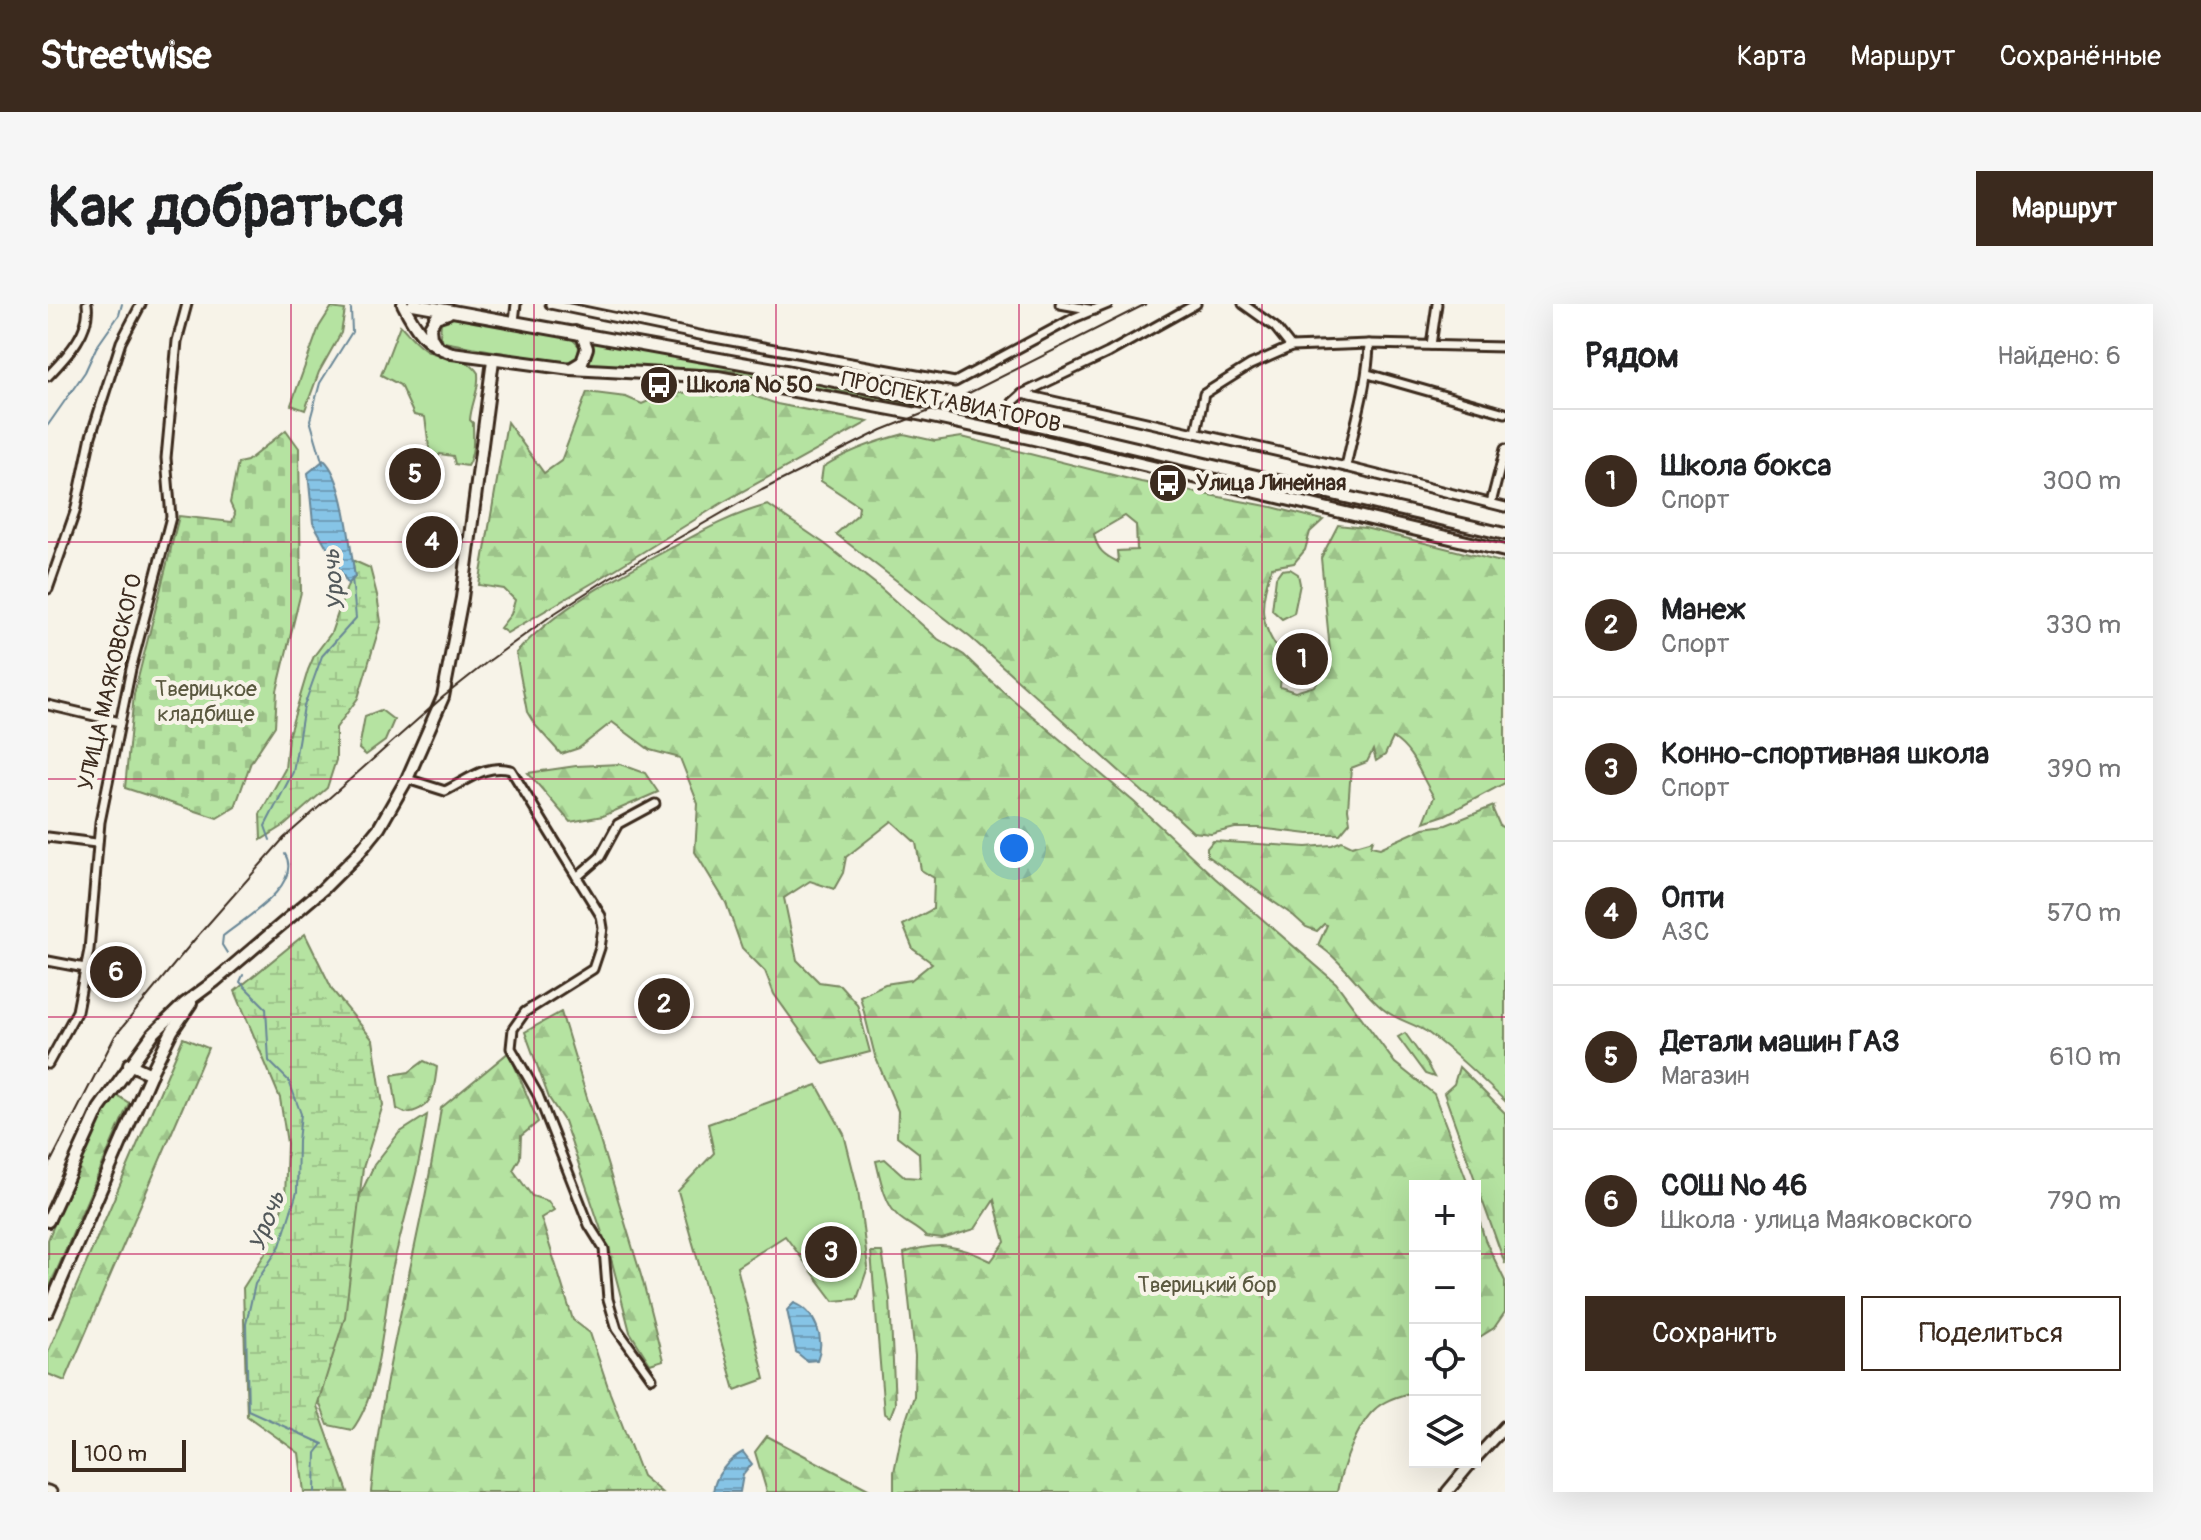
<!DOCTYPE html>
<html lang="ru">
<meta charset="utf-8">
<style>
body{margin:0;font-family:Pangolin,sans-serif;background:#f6f6f6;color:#202124}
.controls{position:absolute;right:24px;bottom:24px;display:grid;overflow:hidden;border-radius:0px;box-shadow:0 8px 32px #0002}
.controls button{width:72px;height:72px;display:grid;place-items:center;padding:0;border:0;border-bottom:2px solid #e0e0e0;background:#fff;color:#202124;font:40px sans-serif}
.scale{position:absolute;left:24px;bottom:20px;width:114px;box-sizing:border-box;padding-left:8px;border:4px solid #3b2a1e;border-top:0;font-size:22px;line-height:28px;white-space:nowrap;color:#3b2a1e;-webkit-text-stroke:6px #f7f3e8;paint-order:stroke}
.you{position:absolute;left:966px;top:544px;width:28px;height:28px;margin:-20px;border:6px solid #fff;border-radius:50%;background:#1a73e8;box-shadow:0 0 0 12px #1a73e833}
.badge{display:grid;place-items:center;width:52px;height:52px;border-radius:50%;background:#3b2a1e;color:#fff;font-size:26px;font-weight:700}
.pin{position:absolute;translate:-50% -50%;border:4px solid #fff;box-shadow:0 2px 8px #0006}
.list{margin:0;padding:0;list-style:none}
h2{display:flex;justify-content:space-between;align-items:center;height:104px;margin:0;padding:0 32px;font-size:34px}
h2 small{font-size:26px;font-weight:400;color:#757577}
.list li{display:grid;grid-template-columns:52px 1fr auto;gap:24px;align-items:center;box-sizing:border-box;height:144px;padding:0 32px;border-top:2px solid #e0e0e0}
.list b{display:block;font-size:30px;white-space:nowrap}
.list p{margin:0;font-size:26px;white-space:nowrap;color:#757577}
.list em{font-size:26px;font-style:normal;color:#757577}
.actions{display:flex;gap:16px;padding:24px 32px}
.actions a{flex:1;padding:18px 0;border:2px solid #3b2a1e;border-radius:0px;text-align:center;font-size:28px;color:#3b2a1e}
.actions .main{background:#3b2a1e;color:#fff}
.icon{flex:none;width:44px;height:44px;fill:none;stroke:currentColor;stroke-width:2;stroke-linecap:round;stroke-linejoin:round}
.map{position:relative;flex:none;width:1457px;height:1188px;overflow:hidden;border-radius:0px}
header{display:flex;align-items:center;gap:48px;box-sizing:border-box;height:112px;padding:0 40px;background:#3b2a1e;color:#fff}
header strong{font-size:38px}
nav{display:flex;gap:44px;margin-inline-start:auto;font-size:28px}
.intro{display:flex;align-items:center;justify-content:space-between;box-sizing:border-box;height:192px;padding:0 48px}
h1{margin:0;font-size:56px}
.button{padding:20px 36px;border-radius:0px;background:#3b2a1e;color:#fff;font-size:28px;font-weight:700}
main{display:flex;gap:48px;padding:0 48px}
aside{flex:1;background:#fff;border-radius:0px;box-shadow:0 8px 32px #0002}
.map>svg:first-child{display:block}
</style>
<header>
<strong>Streetwise</strong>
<nav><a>Карта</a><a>Маршрут</a><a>Сохранённые</a></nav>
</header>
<div class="intro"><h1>Как добраться</h1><a class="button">Маршрут</a></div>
<main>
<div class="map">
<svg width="1457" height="1188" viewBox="0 0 1457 1188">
<defs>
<pattern id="forest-firs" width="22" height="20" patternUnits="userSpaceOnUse" patternTransform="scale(2)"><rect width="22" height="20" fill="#b5e3a1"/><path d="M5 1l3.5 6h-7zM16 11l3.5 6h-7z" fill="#9dc38a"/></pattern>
<pattern id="wetland-marsh" width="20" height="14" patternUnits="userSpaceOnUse" patternTransform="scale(2)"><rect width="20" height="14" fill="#b5e3a1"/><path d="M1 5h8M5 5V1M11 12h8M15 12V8" fill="none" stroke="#9dc38a"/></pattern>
<pattern id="cemetery-stones" width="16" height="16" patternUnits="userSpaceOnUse" patternTransform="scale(2)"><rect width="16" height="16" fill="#b5e3a1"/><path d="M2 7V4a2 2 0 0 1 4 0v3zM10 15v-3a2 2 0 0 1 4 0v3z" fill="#9dc38a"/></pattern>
<pattern id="water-rules" width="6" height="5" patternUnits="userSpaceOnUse" patternTransform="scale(2)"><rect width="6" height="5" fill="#86c4e6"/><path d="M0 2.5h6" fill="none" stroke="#6f9fba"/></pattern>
</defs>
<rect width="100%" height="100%" fill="#f7f3e8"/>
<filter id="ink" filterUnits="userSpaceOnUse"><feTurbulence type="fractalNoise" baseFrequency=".0125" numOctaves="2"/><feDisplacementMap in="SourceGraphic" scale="16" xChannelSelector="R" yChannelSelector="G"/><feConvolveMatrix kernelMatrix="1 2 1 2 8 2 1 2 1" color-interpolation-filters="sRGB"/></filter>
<g filter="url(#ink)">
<g fill="#b5e3a1" stroke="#788660" stroke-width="2">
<polygon points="283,4 297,6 293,29 271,68 257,106 243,101 271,23"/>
<polygon points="404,12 520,31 531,42 530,52 516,60 396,38 392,32 393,18"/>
<path d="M352,21c9,9 18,22 30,27 18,7 37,4 48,21 2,17 -7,30 -8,47l3,3c0,14 2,30 -6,43l-12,-2 -2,-8 -13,-2 -4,6 -6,-5 -5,-38 -11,-2 -14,-30 -19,-10z"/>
<polygon points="540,35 887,101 880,105 678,66 536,61"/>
<polygon points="1242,265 1250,270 1252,280 1246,309 1234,315 1224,306 1228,273 1233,266"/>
<polygon points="333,406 346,416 337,437 318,451 311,445 317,412"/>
<polygon points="769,781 796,830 810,886 820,963 809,995 786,997 737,932 689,963 717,1075 687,1086 630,887 666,849 660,820"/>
</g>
<g fill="url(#forest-firs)" stroke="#788660" stroke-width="2" fill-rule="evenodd">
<polygon points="654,87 697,89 729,100 820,118 677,197 553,274 459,329 452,324 463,310 467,296 456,285 431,281 459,118 496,169 513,157 539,88 578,93 594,100 614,91"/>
<path d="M856,130l31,7 27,-4 179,45 131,25 51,13 -13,12 -5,18 -11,13 -22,4c-13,36 -14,58 11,89l-3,31 15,5 20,-6 10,-15 5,-20 -9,-93 17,-33 27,3 140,35v220l-60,32 -21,7 10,-25c-14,-21 -19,-45 -41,-59l-8,17 -9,6 -3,-11 -6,12 -16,6 -3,41 2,13 -10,12h-32l-49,-6h-24l-24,6 -18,-2 -24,-22 -25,-17 -173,-155 -135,-104 22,-20 1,-8 -38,-25 2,-14c23,-15 54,-26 81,-33zM1077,212l11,9 1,25 -20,1 1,11c-14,-7 -21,-12 -24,-28z"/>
<path d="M720,201l57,39 52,41 61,54 26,16 27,26 143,121 81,76 121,105 59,80 39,31 35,92h-54v205c-14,5 -30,8 -41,19 -17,16 -33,59 -37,82h-443v-20l8,-40 12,-36 1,-40 -11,-103c34,-12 55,-8 87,8l14,-19 -11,-42 -19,29 -33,10 -16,-2c-9,-10 -18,-12 -27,-20 -14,-12 -19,-39 -23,-56l9,-2 20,18 15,1 -1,-25 -22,-17 1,-25 -23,-55 -15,-60 25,-12 26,-4 21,-17 -19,-14 -10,-24 30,-16 1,-31 -13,-8 -5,-27 -24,-22 -46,36 -3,16 -9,16 -24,-8 -26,17 13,62 22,22 21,3 17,19 13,48 -46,12 -50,-70 -9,-23 -23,-23 -16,-45 -31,-51 3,-48 -18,-46 -30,-8 -38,-28 -33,26 -18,6 -26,-29 -8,-13 -11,-59c42,-46 102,-77 157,-106 31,-17 60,-33 95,-42z"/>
<polygon points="572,460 597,469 610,488 555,512 522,518 480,469 528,462"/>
<path d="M1446,502l-1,4 7,16 5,2v273c-25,-24 -50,-48 -78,-69 -14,-9 -31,-12 -44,-23 -23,-19 -40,-48 -65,-64l9,-20 -3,-1 -7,7 -11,-4 -12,-11 -87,-60v-8l6,-7 93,6 26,-2 10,-4 10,5 21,-6 -2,6 9,2 44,-20 22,-3z"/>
<polygon points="513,708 595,978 615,1056 602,1060 582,1028 564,958 516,817 501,794 477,728"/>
<polygon points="1357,729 1379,760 1386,773 1377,770 1350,733"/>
<polygon points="135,734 160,744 17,1077 0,1070 0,1048"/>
<path d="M461,748l29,70 -17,14 -1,22 -7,12 19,26 16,5 6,9 -13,8 32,102 17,13 20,60 32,83 19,16h-290c12,-130 51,-255 70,-384z"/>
<path d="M376,757l13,6c-3,24 -4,43 -32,46l-8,-4 -5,-34 17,-3z"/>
<polygon points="1411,763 1457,809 1457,960 1396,789 1406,780"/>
<polygon points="67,790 81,799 0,987 0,936 32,855"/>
<path d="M379,811c-7,53 -23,103 -35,155 -9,46 -11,123 -40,160l-24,-5 -14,-36 41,-183 19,-41 25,-32z"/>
<polygon points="1427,902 1437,936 1457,977 1457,1008 1446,1024 1427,1036"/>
<polygon points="823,948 834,948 842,995 847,1100 842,1113 836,1109"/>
<polygon points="719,1132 826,1188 719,1188 707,1148"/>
</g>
<g fill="url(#wetland-marsh)" stroke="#788660" stroke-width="2">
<polygon points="304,256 322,264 329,291 333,318 310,394 288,424 288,456 279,484 237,521 213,536 212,510 237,465 240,433 260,366 266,352 283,329 300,280 307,273"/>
<polygon points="257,630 285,687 325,736 335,801 315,864 297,1013 269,1102 300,1188 256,1188 251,1149 199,1112 195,984 220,945 237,894 239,839 232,794 187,687"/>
</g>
<polygon fill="url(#cemetery-stones)" stroke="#788660" stroke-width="2" points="238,126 251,144 253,288 229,387 227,422 203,458 187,503 169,514 77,484 86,390 131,212 184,218 187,210 182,199 190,159 199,157"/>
<g fill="url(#water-rules)" stroke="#688696" stroke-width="2">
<path d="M276,156c21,19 26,88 31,117l-7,7 -35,-61 -5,-50z"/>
<path d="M746,999c21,8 32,36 23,57l-10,1 -11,-9 -9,-42z"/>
<path d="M695,1148l9,12 -9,11 -3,17h-27c2,-17 15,-32 30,-40z"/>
</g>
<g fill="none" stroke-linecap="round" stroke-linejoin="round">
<g stroke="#688696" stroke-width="2">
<polyline points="0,121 37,68 48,44 71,11 74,0"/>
<polyline points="275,160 262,116 272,79 304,28 303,5"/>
<polyline points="222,536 217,522 245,468 256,402 274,352 308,314 304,274"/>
<path d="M179,649l-5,-8 1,-9c22,-18 80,-51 62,-82"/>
<polyline points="195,671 192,678 218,704 221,757 241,777 253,810 250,837 249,888 232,942 207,980 198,1020 200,1106 275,1140 268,1149 267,1188"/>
</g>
<defs>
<g id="minor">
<polyline points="502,0 661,33 907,78 1026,14 1060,0"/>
<polyline points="1012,0 1046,6"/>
<polyline points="1195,0 1227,23 1243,43"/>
<polyline points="466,17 468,0"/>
<polyline points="1383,41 1389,0"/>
<polyline points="1320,70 1457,109"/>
<path d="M0,72c18,-19 43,-44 39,-72"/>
<polyline points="974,90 1298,163 1457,203"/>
<polyline points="957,113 965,98 974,90 1060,49 1148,0"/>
<polyline points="1148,129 1156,90 1202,61 1243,43 1321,40 1457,43"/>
<path d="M1298,163c8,-41 22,-82 23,-123"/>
<polyline points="1443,199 1457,145"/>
<polyline points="0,285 27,208 43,132 73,38 93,0"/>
<polyline points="0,401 72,418"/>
<path d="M359,475l38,12c23,-11 41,-28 66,-21l90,146 2,12 -3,20 -7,21 -68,43 -12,17 -2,19 27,47 51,130 15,24 4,50 9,30 35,49"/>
<polyline points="0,533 48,539"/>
<polyline points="529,573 552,553 570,520 607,500"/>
<polyline points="0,657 37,664"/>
<polyline points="0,760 29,707 41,646 52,518 83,365 123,213 118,154 129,37 139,0"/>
<polyline points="0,1186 4,1188"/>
</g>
<g id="tertiary">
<polyline points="1427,1155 1457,1122"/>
<polyline points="1399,1188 1424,1158"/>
</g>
<g id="secondary">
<path d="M355,0c12,24 23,41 49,49l119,16 147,8 205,38 111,24 471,112"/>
<polyline points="365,0 738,67 899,100 1457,230"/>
<polyline points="388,41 383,33 382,23 388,13 400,9"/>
<polyline points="524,64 534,58 539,44 534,31 527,28"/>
<polyline points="81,760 103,770"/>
<polyline points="0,917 51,805 105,730 136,700 167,677 275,585 309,551 331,524 359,475 395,393 414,294 445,56"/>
<polyline points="0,1007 104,767 124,727 143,699"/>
</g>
</defs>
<use href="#minor" stroke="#3b2a1e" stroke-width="13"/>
<use href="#tertiary" stroke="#3b2a1e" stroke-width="15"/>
<use href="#secondary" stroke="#3b2a1e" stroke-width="16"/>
<use href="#minor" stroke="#f7f3e8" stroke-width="7"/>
<use href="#tertiary" stroke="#f7f3e8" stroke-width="9"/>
<use href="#secondary" stroke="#f7f3e8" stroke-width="10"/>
<polyline stroke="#3b2a1e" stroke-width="2" points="0,863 67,732 147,635 236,534 395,393 438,359 507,309 561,274 714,186 834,126 899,100 1098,0"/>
</g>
</g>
<path fill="none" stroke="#c2185b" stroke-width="2" stroke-opacity="0.55" d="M243,0v1188M486,0v1188M728,0v1188M971,0v1188M1214,0v1188M0,238h1457M0,475h1457M0,713h1457M0,950h1367M1427,950h30"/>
<defs>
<symbol id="bus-disc" viewBox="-11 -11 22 22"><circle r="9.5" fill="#3b2a1e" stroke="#f7f3e8"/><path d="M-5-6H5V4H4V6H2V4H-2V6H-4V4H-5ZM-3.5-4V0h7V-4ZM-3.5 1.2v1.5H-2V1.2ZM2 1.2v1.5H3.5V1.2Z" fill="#fff"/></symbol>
</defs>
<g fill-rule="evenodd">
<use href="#bus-disc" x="589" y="59" width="44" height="44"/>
<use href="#bus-disc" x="1098" y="157" width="44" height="44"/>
</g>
<g text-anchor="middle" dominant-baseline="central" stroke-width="8" stroke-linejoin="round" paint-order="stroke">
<g font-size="22" font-weight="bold" fill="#3b2a1e" stroke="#f7f3e8" text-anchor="start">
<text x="639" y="81">Школа № 50</text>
<text x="1148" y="179">Улица Линейная</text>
</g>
<g font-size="22" fill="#3b2a1e" stroke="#f7f3e8">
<text transform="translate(903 98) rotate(12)">ПРОСПЕКТ АВИАТОРОВ</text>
<text transform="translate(62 378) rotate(-77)">УЛИЦА МАЯКОВСКОГО</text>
</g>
<g font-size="22" fill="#5a583f" stroke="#f7f3e8">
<text x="158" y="385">Тверицкое<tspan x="158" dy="25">кладбище</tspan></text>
<text x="1159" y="981">Тверицкий бор</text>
</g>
<g font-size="24" font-style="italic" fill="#52585a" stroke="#f7f3e8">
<text transform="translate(286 276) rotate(-96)">Урочь</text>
<text transform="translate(219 917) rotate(-69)">Урочь</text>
</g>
</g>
</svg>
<div class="controls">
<button>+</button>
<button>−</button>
<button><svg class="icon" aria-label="locate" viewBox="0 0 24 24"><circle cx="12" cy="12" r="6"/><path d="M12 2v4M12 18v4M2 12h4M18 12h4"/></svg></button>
<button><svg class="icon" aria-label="layers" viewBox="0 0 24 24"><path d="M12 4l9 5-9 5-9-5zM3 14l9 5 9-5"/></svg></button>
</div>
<div class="scale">100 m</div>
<div class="you"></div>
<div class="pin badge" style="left:1254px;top:355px">1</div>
<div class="pin badge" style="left:616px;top:700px">2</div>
<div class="pin badge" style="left:783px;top:948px">3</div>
<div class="pin badge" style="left:384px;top:238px">4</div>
<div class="pin badge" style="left:367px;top:170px">5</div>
<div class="pin badge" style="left:68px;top:668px">6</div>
</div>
<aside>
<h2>Рядом<small>Найдено: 6</small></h2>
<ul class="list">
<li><span class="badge">1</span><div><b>Школа бокса</b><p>Спорт</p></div><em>300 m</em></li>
<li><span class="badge">2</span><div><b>Манеж</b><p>Спорт</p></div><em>330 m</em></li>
<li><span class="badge">3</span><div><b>Конно-спортивная школа</b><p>Спорт</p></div><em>390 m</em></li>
<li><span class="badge">4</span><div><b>Опти</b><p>АЗС</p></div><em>570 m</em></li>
<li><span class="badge">5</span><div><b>Детали машин ГАЗ</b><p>Магазин</p></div><em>610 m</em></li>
<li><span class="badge">6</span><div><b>СОШ № 46</b><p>Школа · улица Маяковского</p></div><em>790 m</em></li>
</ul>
<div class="actions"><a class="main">Сохранить</a><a>Поделиться</a></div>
</aside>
</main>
